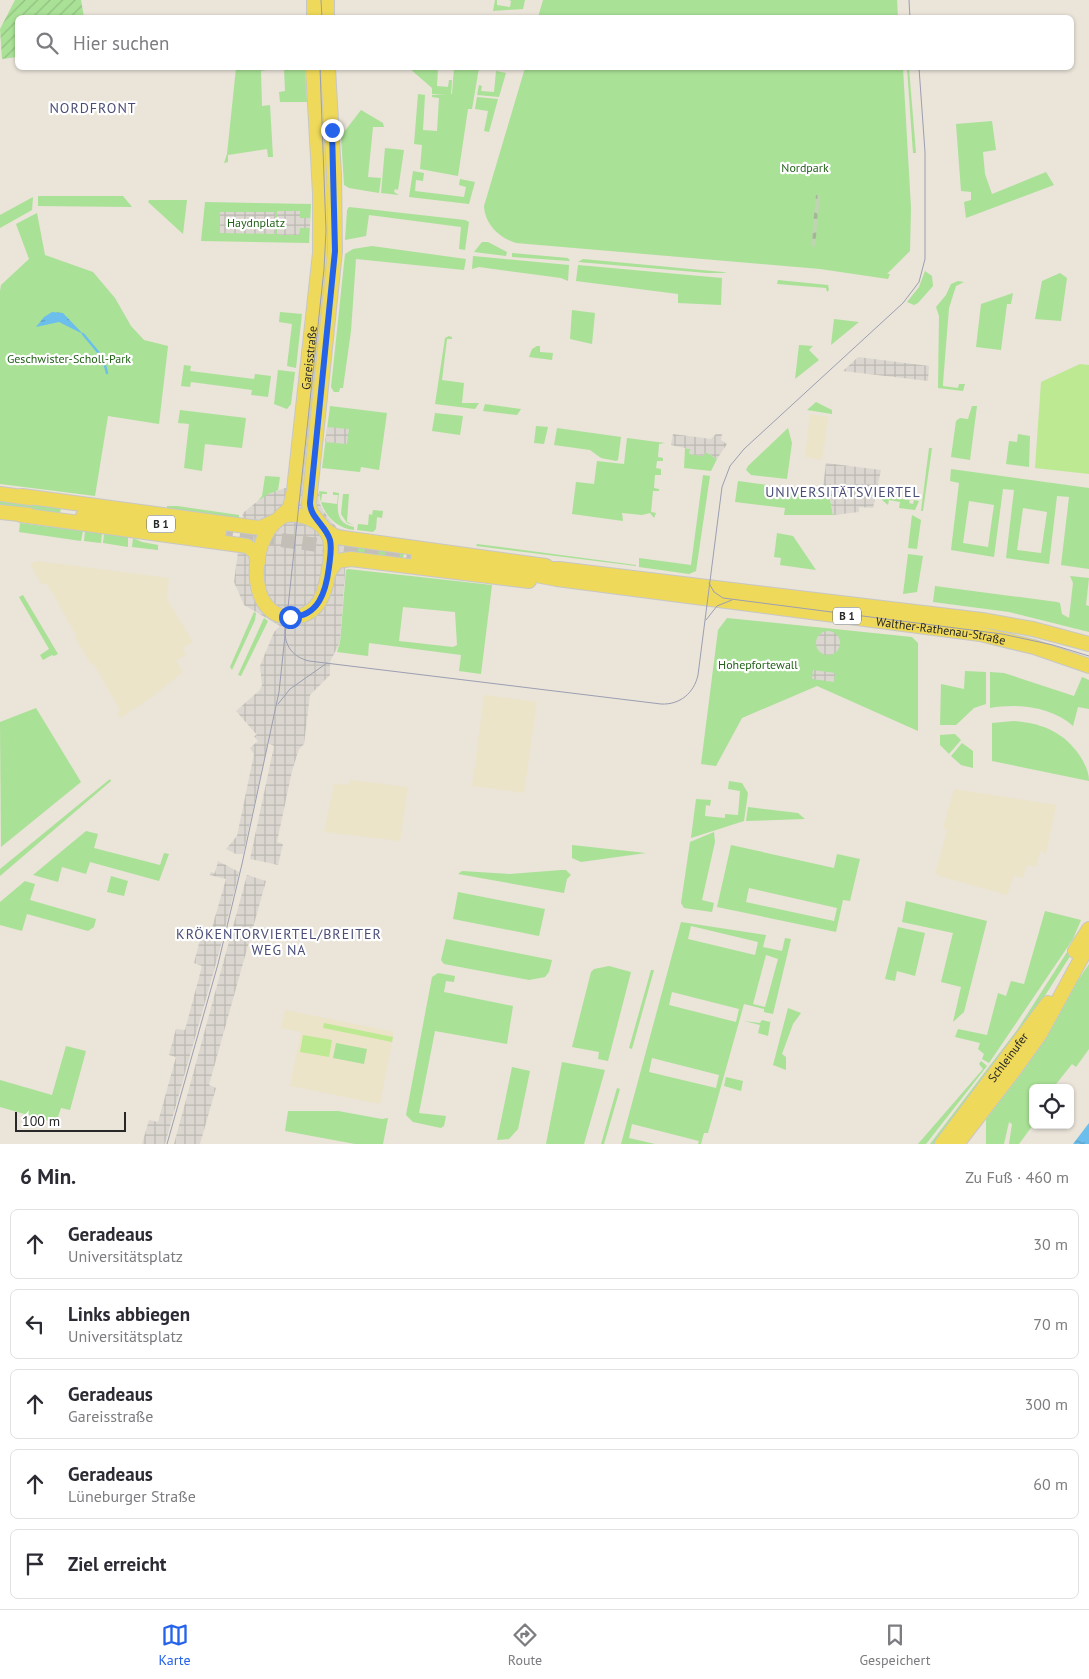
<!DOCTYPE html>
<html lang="de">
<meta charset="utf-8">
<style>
body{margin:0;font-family:"PT Sans",sans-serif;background:#f7f7f7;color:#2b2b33}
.controls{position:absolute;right:15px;bottom:15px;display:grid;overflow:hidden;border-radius:8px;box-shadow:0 1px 4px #0004}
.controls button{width:45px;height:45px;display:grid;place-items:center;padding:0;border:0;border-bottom:1px solid #e1e1e2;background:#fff;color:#2b2b33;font:25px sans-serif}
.scale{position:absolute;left:15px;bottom:12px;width:111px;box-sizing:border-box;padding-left:5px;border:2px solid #282828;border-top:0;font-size:14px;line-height:18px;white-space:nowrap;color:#282828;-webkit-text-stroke:4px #fff;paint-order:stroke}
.stop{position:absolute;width:15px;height:15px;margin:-11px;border:4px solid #2563eb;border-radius:50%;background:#fff}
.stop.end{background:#2563eb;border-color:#fff;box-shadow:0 1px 5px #0008}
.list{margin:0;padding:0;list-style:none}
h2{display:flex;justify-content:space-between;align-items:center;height:65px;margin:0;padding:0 20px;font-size:21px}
h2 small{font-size:16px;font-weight:400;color:#7c7c81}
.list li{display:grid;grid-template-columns:32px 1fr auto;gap:15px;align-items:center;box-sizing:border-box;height:70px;margin:0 10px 10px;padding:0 10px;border:1px solid #e1e1e2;border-radius:8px}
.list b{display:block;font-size:19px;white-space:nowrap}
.list p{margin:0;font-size:16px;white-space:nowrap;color:#7c7c81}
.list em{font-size:16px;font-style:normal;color:#7c7c81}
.icon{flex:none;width:28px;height:28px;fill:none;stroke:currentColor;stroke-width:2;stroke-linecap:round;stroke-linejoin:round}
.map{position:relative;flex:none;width:1089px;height:1144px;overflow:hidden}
.search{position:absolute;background:#fff;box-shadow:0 1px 4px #0004;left:15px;right:15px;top:15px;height:55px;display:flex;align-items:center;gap:12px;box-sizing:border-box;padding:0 18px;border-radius:8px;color:#7c7c81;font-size:19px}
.sheet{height:465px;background:#fff}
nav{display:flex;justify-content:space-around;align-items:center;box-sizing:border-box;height:70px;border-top:1px solid #e1e1e2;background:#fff;font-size:14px;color:#7c7c81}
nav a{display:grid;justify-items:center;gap:2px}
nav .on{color:#2563eb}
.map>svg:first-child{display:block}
</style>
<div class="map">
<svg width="1089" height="1144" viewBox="0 0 1089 1144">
<defs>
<pattern id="cemetery-stones" width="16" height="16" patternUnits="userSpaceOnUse" patternTransform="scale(1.25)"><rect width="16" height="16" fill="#bfd4b1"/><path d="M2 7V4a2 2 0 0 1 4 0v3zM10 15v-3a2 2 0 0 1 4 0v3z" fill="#a4b698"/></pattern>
<pattern id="garden-furrows" width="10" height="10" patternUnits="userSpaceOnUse" patternTransform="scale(1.25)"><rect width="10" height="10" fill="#a9e196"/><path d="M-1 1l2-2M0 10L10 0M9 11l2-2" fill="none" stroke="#91c181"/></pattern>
<pattern id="plaza-grid" width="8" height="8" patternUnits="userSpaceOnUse" patternTransform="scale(1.25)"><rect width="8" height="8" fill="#dbd7d0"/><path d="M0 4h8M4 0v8" fill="none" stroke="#bcb9b3"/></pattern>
<pattern id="water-ripples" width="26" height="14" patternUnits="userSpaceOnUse" patternTransform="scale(1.25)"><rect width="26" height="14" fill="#6cbfed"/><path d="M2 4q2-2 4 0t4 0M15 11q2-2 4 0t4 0" fill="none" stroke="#599bc0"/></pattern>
</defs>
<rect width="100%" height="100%" fill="#eae4d9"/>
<g fill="#ece4c8">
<polygon points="810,414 828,417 822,460 805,457"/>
<polygon points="38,561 169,578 167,599 193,642 183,648 186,655 176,661 183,672 148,700 120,718 117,712 120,710 93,663 91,664 74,636 76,635 53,594 46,583 42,585 30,564"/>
<polygon points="484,695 537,702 524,793 472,786"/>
<polygon points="350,780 408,787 400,841 324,832 334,784 349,785"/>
<polygon points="954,789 1056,805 1046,854 1040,851 1036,867 1027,865 1023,878 1014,875 1007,895 935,875 947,830 943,828"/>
<polygon points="285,1010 394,1032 380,1104 290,1086 301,1032 281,1028"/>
</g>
<g fill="#a9e196" fill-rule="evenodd">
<polygon points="495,0 497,0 497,5 510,7 511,1 509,0 525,0 523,9 493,11"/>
<polygon points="543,0 897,0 898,17 538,17"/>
<polygon points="236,68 256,68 257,70 266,68 266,70 261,71 262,106 270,105 273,157 268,157 267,149 228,155 228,162 224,163 227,154"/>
<polygon points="284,68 305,68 307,102 280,102 279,92 285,91"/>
<polygon points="409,68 438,68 437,86 448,87 449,80 452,80 451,95 432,94 432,88"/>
<polygon points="454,68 479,68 472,109 468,109 458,176 420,169 422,145 414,144 418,94 425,95 423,130 437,131 439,98 432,97 432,95 452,94"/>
<path d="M525,68h378l8,140 -1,43 -23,23h3l-2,5 -68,-10 -304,-26c-16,-5 -31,-18 -32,-37z"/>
<polygon points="907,68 909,68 916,153 913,153"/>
<polygon points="496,71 506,73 499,97 477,95 479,85 482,86 481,91 494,92"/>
<polygon points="477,97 498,99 489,132 484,131 488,111 475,109"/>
<polygon points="361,110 383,123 384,127 373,127 368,177 381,178 379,193 349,188 344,185 341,136"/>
<polygon points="992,121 996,150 983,152 985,174 992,194 1046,172 1054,185 966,218 964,202 971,200 971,192 961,191 956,124"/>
<polygon points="385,148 404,150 398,190 395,189 394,192 399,195 381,193"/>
<polygon points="413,171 424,173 423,181 416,180 415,191 464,197 466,187 459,185 460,179 475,182 469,204 409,197"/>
<polygon points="38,196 123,196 132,207 38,206"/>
<polygon points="33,197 32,210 0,228 0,215"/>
<polygon points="149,200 187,200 183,234 148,202"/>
<polygon points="205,202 311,204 309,243 201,241"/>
<polygon points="349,207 465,220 469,222 465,250 459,249 461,227 369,215 366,236 345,240 347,210"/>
<polygon points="37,213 45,255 93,272 115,298 131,326 144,340 168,346 159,424 108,416 95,496 0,484 0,291 1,285 29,259 16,224"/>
<polygon points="482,242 488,242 507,252 506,256 474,252"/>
<polygon points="372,246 466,259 464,270 356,259 351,331 343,388 340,388 339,392 334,392 331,387 345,254 353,249"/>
<polygon points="512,253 568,258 570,261 512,257"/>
<polygon points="473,256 569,265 568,281 561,278 479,267 472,269"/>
<polygon points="583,259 723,272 727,273 707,273 578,262"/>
<polygon points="578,265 722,278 721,305 678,303 678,294 576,281"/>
<polygon points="925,271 932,276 933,286 918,303 914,305 907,302 919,287"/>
<polygon points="1060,273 1067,278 1061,321 1035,319 1042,281"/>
<polygon points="778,280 828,285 829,290 827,292 826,288 777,284"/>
<polygon points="958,281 964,282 956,286 949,308 943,383 943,386 958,388 959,384 965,384 963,391 938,388 939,316 936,307 946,295 951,284"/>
<polygon points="1013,293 1011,304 1007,304 1001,350 976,347 981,304"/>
<polygon points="572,310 595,313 592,344 570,339"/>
<polygon points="280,312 302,314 296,368 287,366 292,324 279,322"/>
<polygon points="834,319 859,322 831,345"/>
<polygon points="449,336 452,337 452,339 447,339 442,380 464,383 462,403 479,403 475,409 435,404 445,338"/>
<polygon points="799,345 813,346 809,350 819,360 795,379"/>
<polygon points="537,346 540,346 540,352 553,353 552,360 529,357 532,349"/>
<polygon points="184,365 191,366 190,371 254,379 255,374 271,376 268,397 251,395 252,390 191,382 190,387 181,386"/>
<polygon points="278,370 295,372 291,404 287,409 274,404"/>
<polygon points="816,402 832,410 832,414 807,410"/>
<polygon points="485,404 521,409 517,415 483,411"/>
<polygon points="330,406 387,413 379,470 361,467 360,472 322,468"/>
<polygon points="972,406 977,406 970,460 951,457 956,421 960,418 968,419"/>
<polygon points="180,410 246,418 242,448 205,444 202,471 184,468 189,424 178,423"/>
<polygon points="435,413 463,416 460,435 432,431"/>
<polygon points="536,426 548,427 544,444 534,443"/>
<polygon points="557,428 621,437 618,460 616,461 601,458 590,450 554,445"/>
<polygon points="788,428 792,443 787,479 751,475 746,470 748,466"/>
<polygon points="1018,434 1030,436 1029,467 1006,464 1009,441 1017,442"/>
<polygon points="627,438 665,443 659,444 658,457 663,458 663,461 657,461 656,468 661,469 661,475 655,475 654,488 659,489 659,491 653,491 651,512 656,513 654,518 650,513 642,515 622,513 623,521 572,514 576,482 594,484 597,461 624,464"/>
<polygon points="685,448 690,449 690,454 703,456 706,452 717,459 711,471 684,468"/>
<polygon points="929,448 932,448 923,511 921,511"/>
<path d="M951,469l138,19v81l-28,-4 8,-68 -12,-1 -8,68 -43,-6 8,-68 -11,-1 -9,68 -43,-7 8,-67 -9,-2zM969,501l25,4 -6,42 -25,-4zM1023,508l24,4 -6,41 -24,-3z"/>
<polygon points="703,475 710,476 696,571 689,574 639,567 639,558 691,565"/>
<polygon points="265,476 280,477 278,490 258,501 262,496"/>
<polygon points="738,481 829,493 833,515 784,515 785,508 735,502"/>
<polygon points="875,489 879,489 878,496 910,500 909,503 913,504 914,500 919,501 915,510 899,508 900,502 889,500 888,505 875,494"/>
<path d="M319,491l8,1v2h-5l-1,8 16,2 1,-9h-5v-3l6,1c-2,16 -4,30 15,34v3c-20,-2 -34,-19 -35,-39z"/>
<polygon points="343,494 349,494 347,522 354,525 347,523 341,514"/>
<polygon points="0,498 61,508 60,513 0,507"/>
<polygon points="167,506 177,506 239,515 239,518 167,509"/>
<polygon points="373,510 383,511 382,518 377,517 376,529 373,532 357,530 358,524 368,525 369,514 372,515"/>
<polygon points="912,515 921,520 917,549 908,548"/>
<polygon points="20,523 83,531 81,541 19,532"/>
<polygon points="85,531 102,533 101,543 84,541"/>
<polygon points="777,533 793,536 816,570 780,565 781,558 774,557"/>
<polygon points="104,534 128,537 128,547 103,543"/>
<polygon points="133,538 142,542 158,545 158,550 132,547"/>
<polygon points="477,544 636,565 636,566 476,546"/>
<polygon points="355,546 404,552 403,560 354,553"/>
<polygon points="908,554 923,556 917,592 903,594"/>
<path d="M348,569l144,16 -11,89 -22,-3 2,-16 -92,-12 -1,13 -31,-4 3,-10 6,-72zM403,607l52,5 2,33 -4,2 -54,-6z"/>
<polygon points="1070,576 1089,578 1086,605 1089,606 1089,632 1009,612 933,602 935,586 1057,602 1060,603 1062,614 1069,618 1073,583"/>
<polygon points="23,595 58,654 54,656 52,655 43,660 40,655 49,649 19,597"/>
<polygon points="254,612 256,613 255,620 232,670 230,667"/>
<polygon points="264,618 268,621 241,676 238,675"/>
<polygon points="727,618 912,637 918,643 918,731 817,686 742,718 716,766 701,764 718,630"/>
<polygon points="965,671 986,672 986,704 974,708 956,725 940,725 941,684 964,689"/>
<path d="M990,672l14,1 70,23 8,-19 7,3v29l-11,-2 -5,19c-21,-19 -55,-23 -83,-18z"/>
<polygon points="36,708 81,782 1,847 0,722"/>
<path d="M1014,721c28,2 50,11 66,35 5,8 9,16 9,25l-97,-20v-38z"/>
<polygon points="955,734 961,740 949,754 940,745 940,735"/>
<polygon points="962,743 973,751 973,768 961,765 951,756"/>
<polygon points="110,779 111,781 0,876 0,869"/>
<polygon points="729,781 742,783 748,793 744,821 691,838 696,799 711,800 710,806 706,805 705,816 725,818 725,814 738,815 740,791 728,789"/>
<polygon points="748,807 798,813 805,819 746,821"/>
<polygon points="86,831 98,834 94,848 160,865 164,853 169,854 159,881 90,862 86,874 62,867 58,882 33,875"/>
<polygon points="714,832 715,842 702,900 714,903 712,912 684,908 681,903 690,842"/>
<polygon points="572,845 646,853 581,862 572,858"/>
<path d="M731,845l103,23 3,-14 23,5 -10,42 -7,-1 -7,32 -119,-25zM749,888l88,20 -3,13 -88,-19z"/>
<polygon points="561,870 566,870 571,875 567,879 564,893 458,874 462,871 510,874"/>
<polygon points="111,876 128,881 124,896 107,892"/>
<polygon points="25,881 35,884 30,900 96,919 94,927 88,931 27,914 22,931 0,925 0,902"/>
<polygon points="458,892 545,909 539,936 453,919"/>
<polygon points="906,901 987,921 964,1012 953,1022 961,987 941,982 953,933 902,922"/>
<polygon points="1045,911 1081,920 1073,939 989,1063 982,1059 984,1054 978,1049 980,1043 955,1037 958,1029 987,1035 998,993 1006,996 1011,981 1024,984"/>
<path d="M681,922l85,13 -3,12 19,4 3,-13 6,1 -18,75 -9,-2v-3l-20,-5 -36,129h-4l-3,11h-3l1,-3 -67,-17 -3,14 26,6h-34zM691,926l67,16 -3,13 -67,-16zM766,955l12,4 -13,48 -12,-3zM672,992l67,17 -3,13 -67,-17zM652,1058l67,17 -3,13 -67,-16z"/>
<polygon points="898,927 925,933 915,976 897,971 895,981 885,979"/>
<polygon points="446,939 552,960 549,972 545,977 529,980 444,964 441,960"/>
<polygon points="1081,939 1039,1005 936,1144 930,1144 1017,1030 1069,949"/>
<polygon points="1089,964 1089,1049 1076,1067 1072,1064 1053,1088 1033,1088 1033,1125 1019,1144 1009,1144 1012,1124 1009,1122 1004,1144 986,1144 986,1119 990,1112"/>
<polygon points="609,966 631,972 608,1061 598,1059 599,1052 572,1047 591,972 594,969"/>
<polygon points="651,970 654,970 632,1049 629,1048"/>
<polygon points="438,973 455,976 454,982 446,981 444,992 513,1006 507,1044 435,1031 419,1113 446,1116 444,1126 441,1128 413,1122 406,1115 432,977"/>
<polygon points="788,1008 801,1013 793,1024 782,1054 786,1057 786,1070 773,1065"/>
<polygon points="771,1018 768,1036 758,1033 760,1025 744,1021 760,1023 762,1020 770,1022"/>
<polygon points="336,1043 367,1049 364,1064 333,1058"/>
<polygon points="66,1046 86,1051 70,1110 61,1108 56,1123 0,1107 0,1080 52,1095"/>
<polygon points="981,1061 987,1066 926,1144 918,1144 983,1069 979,1064"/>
<polygon points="562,1062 605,1070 584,1144 546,1144"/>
<polygon points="512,1067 530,1071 518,1129 509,1139 497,1140"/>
<polygon points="726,1077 743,1081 741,1091 724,1086"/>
<polygon points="617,1088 620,1089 604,1144 601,1144"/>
<polygon points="288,1111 338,1111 382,1119 388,1118 383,1144 355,1144 285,1131"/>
</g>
<polygon fill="url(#cemetery-stones)" points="816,195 820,195 815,247 811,246"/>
<polygon fill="url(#garden-furrows)" points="15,0 81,0 84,17 18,18 17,57 2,59 0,29"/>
<g fill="#bce991">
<polygon points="1080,364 1089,365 1089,474 1035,468 1041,382"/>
<polygon points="324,1023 393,1037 392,1042 323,1028"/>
<polygon points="303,1035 332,1040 329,1057 300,1052"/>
</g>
<g fill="url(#plaza-grid)">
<polygon points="277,211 300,211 300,218 310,218 310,228 300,228 299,235 277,235"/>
<polygon points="220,212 275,212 275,234 220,233"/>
<polygon points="858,357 929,366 928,381 843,371"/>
<polygon points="327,427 349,429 347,444 325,442"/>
<polygon points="673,434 711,439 716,434 722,434 721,440 727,444 717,459 706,452 703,456 689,454 690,449 671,445"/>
<polygon points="826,463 881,470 873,508 859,507 859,512 833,515 829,493 823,487"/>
<polygon points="285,488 298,488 319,493 320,504 324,512 337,528 348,531 340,642 330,662 330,675 310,695 304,744 299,749 292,771 277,842 283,844 278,865 250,859 274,746 268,743 243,854 236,854 226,849 237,836 254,754 250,748 258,741 254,736 257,735 236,711 260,690 262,685 260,666 274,632 280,626 244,605 234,582 242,521 243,513 258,501 268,494"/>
<circle cx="828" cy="643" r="12"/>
<polygon points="813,670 835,673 834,682 812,679"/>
<polygon points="218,861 239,872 220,949 165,1144 142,1144 149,1120 158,1122 176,1057 169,1055 176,1029 185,1030 202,966 194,963 201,936 209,938 226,879 210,875 211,872 215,873"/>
<polygon points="247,875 266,881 209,1085 216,1088 200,1144 174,1144"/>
</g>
<g fill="url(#water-ripples)">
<polygon points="52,312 63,313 83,334 59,322 36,327 44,317"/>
<polygon points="1089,1123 1089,1144 1073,1144"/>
</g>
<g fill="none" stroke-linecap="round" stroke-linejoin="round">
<polyline stroke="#6cbfed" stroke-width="2.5" points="83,334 103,358 107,373"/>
<polyline stroke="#c3beb6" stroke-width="14" stroke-dasharray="14 7" stroke-linecap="butt" points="219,532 418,558"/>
<defs>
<g id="major">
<polyline points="314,0 314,18"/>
<polyline points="327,0 327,18"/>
<polyline points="0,494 30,498"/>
<polyline points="22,496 260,528 275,521"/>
<polyline points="0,512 29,515"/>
<polyline points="21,515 247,546 255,552 258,562"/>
<path d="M286,515c20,-2 44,9 45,31 1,8 -1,16 -2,23 -3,21 -9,46 -35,48 -52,4 -45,-88 -8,-102z"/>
<polyline points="83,516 103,516 219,532"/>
<path id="s1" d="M280,517l10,-9 4,-18 26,-237v-60l-7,-125"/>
<polyline points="322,526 310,511 309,503 335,251 334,175 328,68"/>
<polyline points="325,530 336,537 546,566"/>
<path id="s2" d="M418,558l92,12 47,9 423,55 54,13 55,19"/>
<polyline points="535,569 559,569 982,620 1033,629 1089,644"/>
<polyline points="329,572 337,561 351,559 529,581"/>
<polyline points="1075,951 1089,929"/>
<path id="s3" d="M942,1144l106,-141"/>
<polyline points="957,1144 1012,1073 1040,1034 1089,944"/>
</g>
</defs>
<use href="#major" stroke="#c7c7c7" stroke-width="16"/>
<use href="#major" stroke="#efd95a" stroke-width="14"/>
<g stroke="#9c9eb2" stroke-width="1">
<polyline points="321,0 322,18"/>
<polyline points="909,0 910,18"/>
<polyline points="709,583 714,592 723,598 1002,634 1053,645 1089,656"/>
<polyline points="706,620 717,606 732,600"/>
<path d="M285,629c-1,17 8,28 24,32l352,43c19,1 33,-11 37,-29l24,-188 8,-21 14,-17 159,-146 16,-21 6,-23v-107l-6,-84"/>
<polyline points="278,704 290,689 327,663"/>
<polyline points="167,1144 218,964 242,864 279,692 324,269 326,231 320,68"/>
</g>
</g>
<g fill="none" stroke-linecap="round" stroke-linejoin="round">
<path stroke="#2563eb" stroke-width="6" d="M290,617c29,0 36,-26 39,-50 1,-9 3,-18 1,-27 -4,-14 -20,-23 -20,-37l25,-252 -3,-121"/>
</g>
<g text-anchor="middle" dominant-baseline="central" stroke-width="4.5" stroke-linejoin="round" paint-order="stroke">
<g fill="#fff" stroke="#686868" stroke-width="1">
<rect x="147" y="515.5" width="28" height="17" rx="4"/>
<rect x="833" y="607.5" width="28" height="17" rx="4"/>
</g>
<g font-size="11" font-weight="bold" fill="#282828">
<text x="161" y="524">B 1</text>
<text x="847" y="616">B 1</text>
</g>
<g font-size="12" fill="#23631a" stroke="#fff">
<text x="805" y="167">Nordpark</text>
<text x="256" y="222">Haydnplatz</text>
<text x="69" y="358">Geschwister-Scholl-Park</text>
<text x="758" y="664">Hohepfortewall</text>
</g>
<g font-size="12" fill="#282828" stroke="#fff">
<text stroke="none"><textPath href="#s1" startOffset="165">Gareisstraße</textPath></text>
<text stroke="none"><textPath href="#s2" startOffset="528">Walther-Rathenau-Straße</textPath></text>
<text stroke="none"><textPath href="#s3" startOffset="109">Schleinufer</textPath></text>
</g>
<g font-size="14" letter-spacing="1" fill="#494d77" stroke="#fff">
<text x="93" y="108">NORDFRONT</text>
<text x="843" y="492">UNIVERSITÄTSVIERTEL</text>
<text x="279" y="934">KRÖKENTORVIERTEL/BREITER<tspan x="279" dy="16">WEG NA</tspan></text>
</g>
</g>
</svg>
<div class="controls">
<button><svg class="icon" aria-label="locate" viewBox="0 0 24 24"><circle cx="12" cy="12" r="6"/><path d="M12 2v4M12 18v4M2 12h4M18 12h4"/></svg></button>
</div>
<div class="scale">100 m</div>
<div class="stop" style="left:290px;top:617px"></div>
<div class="stop end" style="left:332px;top:130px"></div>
<div class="search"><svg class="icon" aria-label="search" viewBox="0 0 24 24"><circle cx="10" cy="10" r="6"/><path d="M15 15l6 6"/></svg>Hier suchen</div>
</div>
<section class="sheet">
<h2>6 Min.<small>Zu Fuß · 460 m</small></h2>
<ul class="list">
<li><svg class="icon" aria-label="ahead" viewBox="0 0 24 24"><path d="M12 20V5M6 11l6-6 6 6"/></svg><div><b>Geradeaus</b><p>Universitätsplatz</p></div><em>30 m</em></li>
<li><svg class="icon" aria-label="left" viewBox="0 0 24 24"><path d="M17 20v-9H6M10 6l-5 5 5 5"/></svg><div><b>Links abbiegen</b><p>Universitätsplatz</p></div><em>70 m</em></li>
<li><svg class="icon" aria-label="ahead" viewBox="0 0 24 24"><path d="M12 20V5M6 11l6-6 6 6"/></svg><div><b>Geradeaus</b><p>Gareisstraße</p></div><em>300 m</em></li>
<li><svg class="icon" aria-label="ahead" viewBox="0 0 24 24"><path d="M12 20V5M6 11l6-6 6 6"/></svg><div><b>Geradeaus</b><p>Lüneburger Straße</p></div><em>60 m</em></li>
<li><svg class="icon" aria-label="arrive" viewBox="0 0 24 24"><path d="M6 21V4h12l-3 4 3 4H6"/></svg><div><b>Ziel erreicht</b></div></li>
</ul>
</section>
<nav>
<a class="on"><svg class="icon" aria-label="map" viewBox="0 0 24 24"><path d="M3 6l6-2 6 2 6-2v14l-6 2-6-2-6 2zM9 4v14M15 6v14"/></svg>Karte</a>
<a><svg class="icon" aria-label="directions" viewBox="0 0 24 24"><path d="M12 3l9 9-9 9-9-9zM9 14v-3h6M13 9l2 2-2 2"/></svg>Route</a>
<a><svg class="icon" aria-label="saved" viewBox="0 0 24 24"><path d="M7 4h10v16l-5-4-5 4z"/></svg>Gespeichert</a>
</nav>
